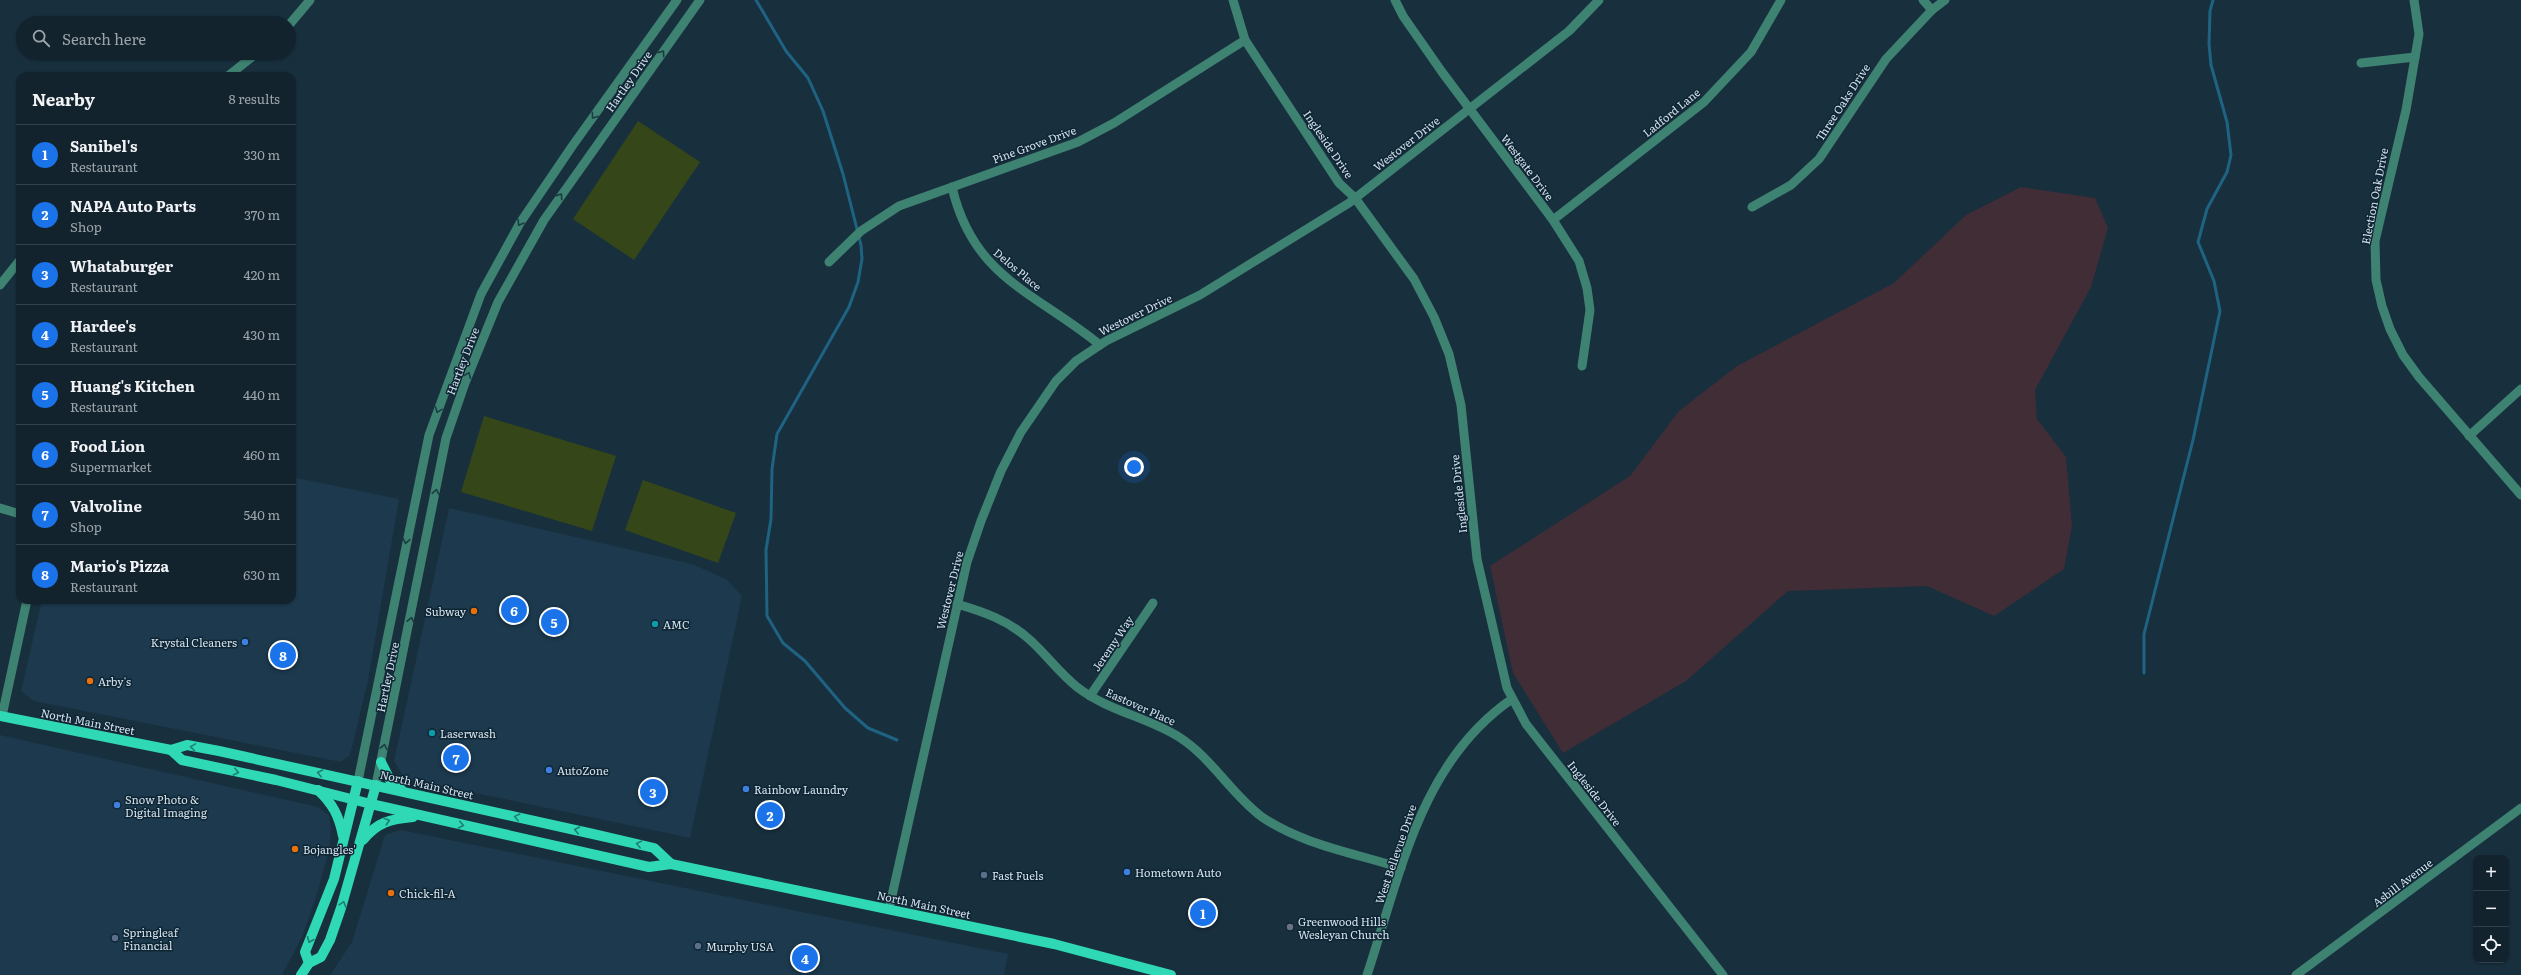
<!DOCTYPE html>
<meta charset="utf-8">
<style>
body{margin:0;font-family:Literata,serif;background:#1b2b36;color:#f1f3f6}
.controls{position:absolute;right:12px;bottom:12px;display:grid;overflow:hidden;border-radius:8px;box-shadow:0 1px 3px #0004}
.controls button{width:36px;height:36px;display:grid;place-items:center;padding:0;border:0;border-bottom:1px solid #31404a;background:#12232e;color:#f1f3f6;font:20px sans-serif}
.you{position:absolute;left:1134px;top:467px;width:14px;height:14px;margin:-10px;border:3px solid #fff;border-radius:50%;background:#1a73e8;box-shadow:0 0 0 6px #1a73e833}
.badge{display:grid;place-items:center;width:26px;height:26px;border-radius:50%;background:#1a73e8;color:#fff;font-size:13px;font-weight:700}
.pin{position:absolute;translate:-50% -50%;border:2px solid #fff;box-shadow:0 1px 4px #0006}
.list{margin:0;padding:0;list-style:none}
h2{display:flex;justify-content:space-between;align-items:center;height:52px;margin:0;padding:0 16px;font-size:17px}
h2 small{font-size:13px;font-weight:400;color:#9ca4aa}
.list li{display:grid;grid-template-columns:26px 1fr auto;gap:12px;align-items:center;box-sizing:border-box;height:60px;padding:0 16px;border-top:1px solid #31404a}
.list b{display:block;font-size:15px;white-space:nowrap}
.list p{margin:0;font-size:13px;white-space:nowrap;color:#9ca4aa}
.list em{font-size:13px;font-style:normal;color:#9ca4aa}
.icon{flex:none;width:22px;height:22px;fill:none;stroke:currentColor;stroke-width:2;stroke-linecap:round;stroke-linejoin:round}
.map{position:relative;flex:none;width:2521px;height:975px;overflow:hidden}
.search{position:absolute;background:#12232e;box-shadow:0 1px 3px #0004;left:16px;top:16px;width:280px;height:44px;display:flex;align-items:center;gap:10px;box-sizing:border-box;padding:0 14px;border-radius:22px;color:#9ca4aa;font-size:15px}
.panel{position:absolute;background:#12232e;box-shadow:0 1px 3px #0004;left:16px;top:72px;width:280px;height:532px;border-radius:12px}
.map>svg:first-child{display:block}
</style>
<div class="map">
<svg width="2521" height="975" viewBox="0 0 2521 975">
<rect width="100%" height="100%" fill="#182f3e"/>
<g fill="#1c394d">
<polygon points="292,477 399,499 368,681 350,755 341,762 34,701 21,691 42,600 292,600"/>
<polygon points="449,508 692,564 726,579 742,596 690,838 404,778 394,761"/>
<polygon points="0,735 318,807 329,815 331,828 329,851 317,894 303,935 282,975 0,975"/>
<polygon points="401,830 1008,954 1004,975 330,975 352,942 385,835"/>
</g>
<polygon fill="#402d36" points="2021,187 2095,198 2108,228 2091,287 2035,390 2037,419 2066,457 2072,526 2064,569 1994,616 1927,586 1788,591 1686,681 1563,753 1513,673 1490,566 1630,476 1679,411 1737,366 1894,283 1966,215"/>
<g fill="#354718">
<polygon points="638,121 700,162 634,260 573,219"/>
<polygon points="484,416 616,456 592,531 461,492"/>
<polygon points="643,480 736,513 718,563 625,530"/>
</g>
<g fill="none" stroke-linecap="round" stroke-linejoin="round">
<g stroke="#1f6383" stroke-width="3">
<polyline points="756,0 786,51 808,78 823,111 843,174 861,245 862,259 858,282 849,307 777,434 772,469 771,519 766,550 767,616 783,643 805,661 845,708 868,728 897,740"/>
<polyline points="2144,673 2144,634 2193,440 2220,311 2214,281 2198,242 2207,209 2227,172 2231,155 2227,122 2211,65 2209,44 2210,11 2213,0"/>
</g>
<g stroke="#3e8271" stroke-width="9">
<polyline points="1233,0 1245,40 1339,183 1355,198 1414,279 1434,317 1449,354 1461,405 1477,559 1507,688 1526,724 1723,975"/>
<polyline points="1395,0 1403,16 1442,72 1553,220 1579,261 1587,288 1590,310 1582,366"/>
<polyline points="1923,0 1932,10"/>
<polyline points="2414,0 2419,34 2406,110 2375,241 2376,280 2382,306 2390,329 2403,355 2419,377 2521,495"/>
<polyline points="289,25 310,0"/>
<polyline points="2361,63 2415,57"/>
<polyline points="228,76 257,53"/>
<path d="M952,187c21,91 83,105 148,158"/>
<polyline points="1752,207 1791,185 1819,159 1886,59 1932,10 1945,0"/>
<polyline points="1553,220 1704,102 1751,52 1781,0"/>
<polyline points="829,262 861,231 899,206 1078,142 1114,123 1245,40"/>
<polyline points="0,285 20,260"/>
<polyline points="2469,436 2521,389"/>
<polyline points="0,508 20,514"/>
<path d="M957,604c27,8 51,16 73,36 16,14 29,33 47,47 31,24 70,30 102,50 33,21 52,57 83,80 41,28 93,36 139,51"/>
<polyline points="1090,696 1153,603"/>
<polyline points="2,716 27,600"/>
<polyline points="358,781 429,435 481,294 520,223 573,145 677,0"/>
<polyline points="376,785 446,438 465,383 498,302 544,220 700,0"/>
<polyline points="889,909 967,562 981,521 1001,471 1021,432 1056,381 1076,361 1106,341 1200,295 1349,203 1569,31 1599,0"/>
<path d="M1367,975c33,-99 53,-213 145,-276"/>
<polyline points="2296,975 2521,808"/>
</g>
<g stroke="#2fd9b6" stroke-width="10">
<polyline points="0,716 171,750 182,760 276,780 371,804 649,867 671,864 1054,944 1171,975"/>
<polyline points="171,750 187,745 219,751 593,834 654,848 671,864"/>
<polyline points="381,762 390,780 401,789"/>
<path d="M318,790c15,14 21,26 25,46"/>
<path d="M363,840c14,-18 28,-21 50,-23"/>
<polyline points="309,963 305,952 334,879 358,781"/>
<polyline points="301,975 309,963 321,957 330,940 341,908 376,785"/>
</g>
</g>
<defs><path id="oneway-chevron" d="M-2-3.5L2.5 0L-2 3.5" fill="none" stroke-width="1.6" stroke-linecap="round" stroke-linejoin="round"/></defs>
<g stroke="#1a3c43">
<use href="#oneway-chevron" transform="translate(662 53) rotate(-55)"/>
<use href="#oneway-chevron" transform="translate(594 116) rotate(126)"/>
<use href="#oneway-chevron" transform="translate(560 196) rotate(-55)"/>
<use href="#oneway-chevron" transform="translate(520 223) rotate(121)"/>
<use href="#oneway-chevron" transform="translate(468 375) rotate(-68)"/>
<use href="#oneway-chevron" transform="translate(438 410) rotate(111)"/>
<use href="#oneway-chevron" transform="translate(436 492) rotate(-79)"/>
<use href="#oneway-chevron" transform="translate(406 541) rotate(101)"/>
<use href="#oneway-chevron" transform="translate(411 620) rotate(-78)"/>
<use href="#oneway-chevron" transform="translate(384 747) rotate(-78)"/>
</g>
<g stroke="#1e7f75">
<use href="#oneway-chevron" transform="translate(193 747) rotate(-171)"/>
<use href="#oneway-chevron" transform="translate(236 772) rotate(13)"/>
<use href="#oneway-chevron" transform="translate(320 773) rotate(-167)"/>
<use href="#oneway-chevron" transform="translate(517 817) rotate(-167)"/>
<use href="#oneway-chevron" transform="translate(387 821) rotate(-18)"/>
<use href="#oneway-chevron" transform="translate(461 825) rotate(13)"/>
<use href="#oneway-chevron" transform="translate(577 830) rotate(-168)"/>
<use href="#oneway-chevron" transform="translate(639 844) rotate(-166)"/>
<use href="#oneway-chevron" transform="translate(343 904) rotate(-73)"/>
<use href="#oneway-chevron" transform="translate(310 940) rotate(113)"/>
</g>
<g fill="#e8710a" stroke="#0e2534" stroke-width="1.5">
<circle cx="474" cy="611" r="4"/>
<circle cx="90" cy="681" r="4"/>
<circle cx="295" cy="849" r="4"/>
<circle cx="391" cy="893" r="4"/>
</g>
<g fill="#0f9aa8" stroke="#0e2534" stroke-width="1.5">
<circle cx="655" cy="624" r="4"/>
<circle cx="432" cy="733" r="4"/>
</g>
<g fill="#3f7fe0" stroke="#0e2534" stroke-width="1.5">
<circle cx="245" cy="642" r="4"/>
<circle cx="549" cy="770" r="4"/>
<circle cx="746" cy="789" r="4"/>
<circle cx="117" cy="805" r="4"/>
<circle cx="1127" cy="872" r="4"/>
</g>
<g fill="#5c6f8a" stroke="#0e2534" stroke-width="1.5">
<circle cx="984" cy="875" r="4"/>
<circle cx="115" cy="938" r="4"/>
<circle cx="698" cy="946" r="4"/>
</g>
<circle fill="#6b7280" stroke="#0e2534" stroke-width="1.5" cx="1290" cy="927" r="4"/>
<g text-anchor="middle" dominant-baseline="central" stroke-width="3" stroke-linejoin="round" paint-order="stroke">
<g font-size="11" fill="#d4e2ec" stroke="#0e2534">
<text transform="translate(628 81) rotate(-55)">Hartley Drive</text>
<text transform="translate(1842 102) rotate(-57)">Three Oaks Drive</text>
<text transform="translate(1671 112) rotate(-39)">Ladford Lane</text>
<text transform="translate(1406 143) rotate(-38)">Westover Drive</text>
<text transform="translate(1034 144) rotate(-20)">Pine Grove Drive</text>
<text transform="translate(1329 144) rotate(56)">Ingleside Drive</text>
<text transform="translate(1528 167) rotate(53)">Westgate Drive</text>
<text transform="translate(2374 196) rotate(-79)">Election Oak Drive</text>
<text transform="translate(1018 269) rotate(40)">Delos Place</text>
<text transform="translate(1135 314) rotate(-26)">Westover Drive</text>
<text transform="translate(462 361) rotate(-69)">Hartley Drive</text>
<text transform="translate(1458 494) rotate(-96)">Ingleside Drive</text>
<text transform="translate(949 590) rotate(-76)">Westover Drive</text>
<text transform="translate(1112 643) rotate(-56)">Jeremy Way</text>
<text transform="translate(387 677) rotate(-78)">Hartley Drive</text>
<text transform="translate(1141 706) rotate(24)">Eastover Place</text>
<text transform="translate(88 721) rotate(11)">North Main Street</text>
<text transform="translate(427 784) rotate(13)">North Main Street</text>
<text transform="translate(1595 793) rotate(52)">Ingleside Drive</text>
<text transform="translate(1395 854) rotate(-71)">West Bellevue Drive</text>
<text transform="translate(2402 882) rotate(-37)">Asbill Avenue</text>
<text transform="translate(924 904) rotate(12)">North Main Street</text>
</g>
<g font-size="11" fill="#d4e2ec" stroke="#0e2534" text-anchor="start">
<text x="466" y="611" text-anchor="end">Subway</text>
<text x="663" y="624">AMC</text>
<text x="237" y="642" text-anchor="end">Krystal Cleaners</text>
<text x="98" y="681">Arby's</text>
<text x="440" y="733">Laserwash</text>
<text x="557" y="770">AutoZone</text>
<text x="754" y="789">Rainbow Laundry</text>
<text x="125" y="799">Snow Photo &amp;<tspan x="125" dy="13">Digital Imaging</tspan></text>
<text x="303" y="849">Bojangles'</text>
<text x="1135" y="872">Hometown Auto</text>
<text x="992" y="875">Fast Fuels</text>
<text x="399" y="893">Chick-fil-A</text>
<text x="1298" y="921">Greenwood Hills<tspan x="1298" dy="13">Wesleyan Church</tspan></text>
<text x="123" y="932">Springleaf<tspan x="123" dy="13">Financial</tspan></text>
<text x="706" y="946">Murphy USA</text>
</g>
</g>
</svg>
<div class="controls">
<button>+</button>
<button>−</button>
<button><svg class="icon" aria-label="locate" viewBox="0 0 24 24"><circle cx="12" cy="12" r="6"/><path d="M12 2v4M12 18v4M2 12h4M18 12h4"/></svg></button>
</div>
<div class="you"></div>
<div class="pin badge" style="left:1203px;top:913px">1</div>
<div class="pin badge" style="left:770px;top:815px">2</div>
<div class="pin badge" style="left:653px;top:792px">3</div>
<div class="pin badge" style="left:805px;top:958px">4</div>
<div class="pin badge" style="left:554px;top:622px">5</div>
<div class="pin badge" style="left:514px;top:610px">6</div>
<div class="pin badge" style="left:456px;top:758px">7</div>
<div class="pin badge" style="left:283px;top:655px">8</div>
<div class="search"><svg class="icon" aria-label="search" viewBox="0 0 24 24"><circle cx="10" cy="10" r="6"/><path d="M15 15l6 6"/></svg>Search here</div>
<section class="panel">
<h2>Nearby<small>8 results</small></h2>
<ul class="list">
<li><span class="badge">1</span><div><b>Sanibel's</b><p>Restaurant</p></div><em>330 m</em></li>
<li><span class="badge">2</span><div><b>NAPA Auto Parts</b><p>Shop</p></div><em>370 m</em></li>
<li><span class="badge">3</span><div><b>Whataburger</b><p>Restaurant</p></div><em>420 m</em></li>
<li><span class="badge">4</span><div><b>Hardee's</b><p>Restaurant</p></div><em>430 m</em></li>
<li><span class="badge">5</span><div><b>Huang's Kitchen</b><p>Restaurant</p></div><em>440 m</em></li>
<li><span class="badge">6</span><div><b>Food Lion</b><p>Supermarket</p></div><em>460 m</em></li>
<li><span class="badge">7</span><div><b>Valvoline</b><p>Shop</p></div><em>540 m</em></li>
<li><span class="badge">8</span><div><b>Mario's Pizza</b><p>Restaurant</p></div><em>630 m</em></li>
</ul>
</section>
</div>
